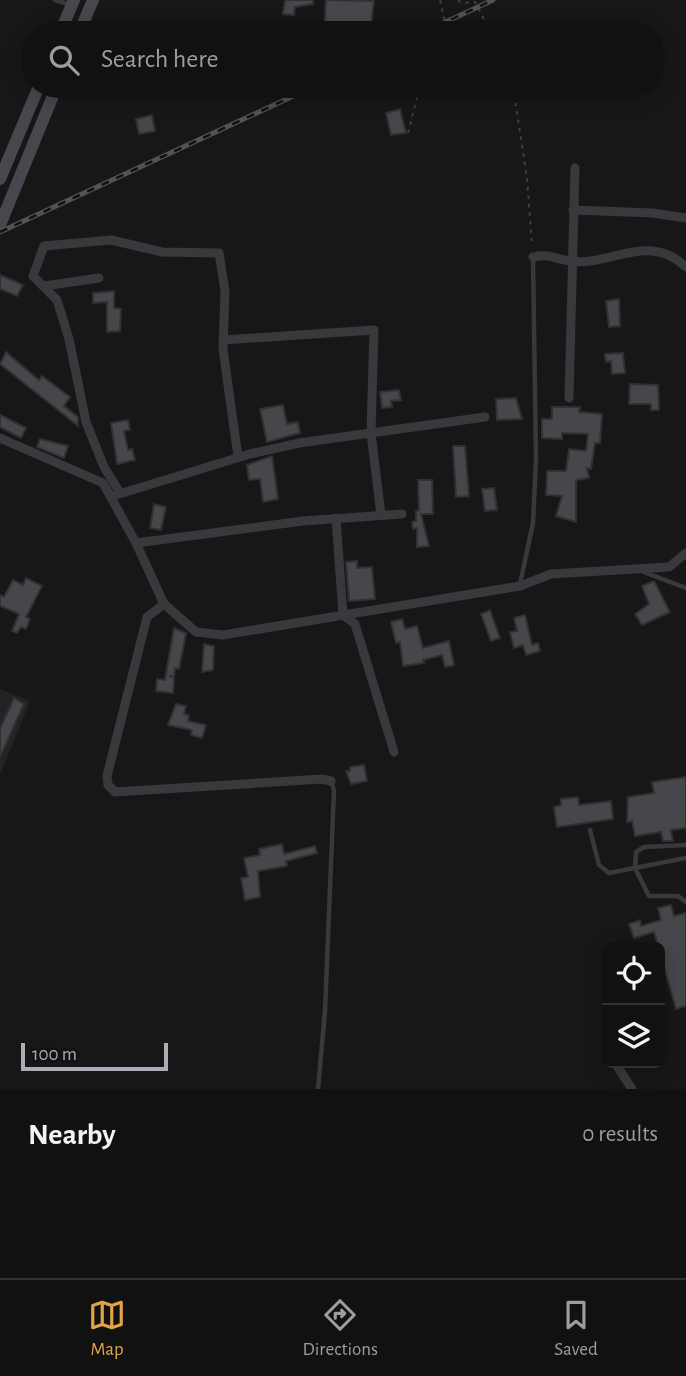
<!DOCTYPE html>
<style>
body{margin:0;font-family:"Alegreya Sans",sans-serif;background:#1e1f20;color:#f1f3f6}
.controls{position:absolute;right:21px;bottom:21px;display:grid;overflow:hidden;border-radius:10px;box-shadow:0 4px 18px #0003}
.controls button{width:63px;height:63px;display:grid;place-items:center;padding:0;border:0;border-bottom:2px solid #303132;background:#111112;color:#f1f3f6;font:35px sans-serif}
.scale{position:absolute;left:21px;bottom:18px;width:147px;box-sizing:border-box;padding-left:7px;border:4px solid #aaaeb7;border-top:0;font-size:19px;line-height:24px;white-space:nowrap;color:#aaaeb7;-webkit-text-stroke:5px #121213;paint-order:stroke}
.list{margin:0;padding:0;list-style:none}
h2{display:flex;justify-content:space-between;align-items:center;height:91px;margin:0;padding:0 28px;font-size:30px}
h2 small{font-size:23px;font-weight:400;color:#9c9d9f}
.icon{flex:none;width:38px;height:38px;fill:none;stroke:currentColor;stroke-width:2;stroke-linecap:round;stroke-linejoin:round}
.map{position:relative;flex:none;width:686px;height:1089px;overflow:hidden}
.search{position:absolute;background:#111112;box-shadow:0 4px 18px #0003;left:21px;right:21px;top:21px;height:77px;display:flex;align-items:center;gap:18px;box-sizing:border-box;padding:0 24px;border-radius:38px;color:#9c9d9f;font-size:26px}
.sheet{height:189px;background:#111112}
nav{display:flex;justify-content:space-around;align-items:center;box-sizing:border-box;height:98px;border-top:2px solid #303132;background:#111112;font-size:19px;color:#9c9d9f}
nav a{display:grid;justify-items:center;gap:4px}
nav .on{color:#e1a545}
.map>svg:first-child{display:block}
</style>
<div class="map">
<svg width="686" height="1089" viewBox="0 0 686 1089">
<rect width="100%" height="100%" fill="#171718"/>
<polygon fill="#232325" points="0,689 30,701 0,775"/>
<g fill="#46474b" stroke="#313134" stroke-width="2">
<polygon points="285,0 313,0 313,4 295,7 294,15 283,14"/>
<polygon points="326,0 374,1 371,27 344,24 343,33 324,32"/>
<polygon points="400,109 406,133 391,135 386,113"/>
<polygon points="152,115 155,131 139,134 136,119"/>
<polygon points="0,275 23,285 17,296 0,289"/>
<polygon points="114,291 114,308 121,309 120,331 107,332 107,302 93,303 93,293"/>
<polygon points="619,299 620,326 609,327 606,301"/>
<polygon points="6,352 39,380 42,376 70,397 64,406 78,417 78,426 0,364"/>
<polygon points="623,353 625,373 612,374 611,361 606,362 605,354"/>
<polygon points="630,384 658,385 659,410 651,410 651,404 629,404"/>
<polygon points="399,390 401,400 391,401 392,407 382,408 380,392"/>
<polygon points="516,398 522,419 497,420 496,399"/>
<polygon points="283,405 287,424 298,422 300,433 267,442 260,409"/>
<polygon points="552,407 580,407 579,412 602,414 600,443 595,443 591,469 587,468 589,478 576,480 576,522 556,516 562,496 546,495 547,471 566,471 569,449 586,451 588,434 562,433 562,439 542,438 542,419 552,419"/>
<polygon points="0,415 26,428 21,438 0,427"/>
<polygon points="128,420 130,430 124,431 128,450 132,449 135,460 117,464 111,423"/>
<polygon points="40,439 68,446 64,458 37,447"/>
<polygon points="453,446 465,446 469,496 456,497"/>
<polygon points="272,456 278,499 263,502 260,479 249,480 247,465"/>
<polygon points="418,480 432,480 433,514 421,514 429,546 417,547 417,528 413,529 412,522 416,521 416,511 419,510"/>
<polygon points="494,488 497,510 485,511 482,489"/>
<polygon points="154,504 166,507 161,530 150,528"/>
<polygon points="357,561 357,568 372,567 375,599 349,601 346,562"/>
<polygon points="26,578 42,586 26,617 30,619 26,629 21,627 17,633 12,631 19,614 0,606 0,595 4,597 13,580 23,585"/>
<polygon points="654,581 670,612 642,625 635,614 649,604 642,586"/>
<polygon points="490,610 500,638 491,641 481,614"/>
<polygon points="525,615 532,645 538,643 540,651 526,655 523,645 514,648 510,632 517,631 514,618"/>
<polygon points="402,619 405,629 417,626 423,648 449,641 454,665 445,667 442,655 423,660 424,663 403,666 400,642 396,643 391,622"/>
<polygon points="174,628 186,633 179,669 175,668 174,676 169,676 174,678 173,693 156,691 157,679 165,680"/>
<polygon points="204,644 214,646 213,670 202,672"/>
<polygon points="14,698 24,704 0,757 0,728"/>
<polygon points="176,704 186,706 184,714 189,715 188,721 206,725 202,738 191,735 192,730 168,725"/>
<polygon points="364,765 367,781 351,784 346,771 350,771 350,767"/>
<polygon points="686,777 686,828 671,830 673,841 663,841 661,832 635,836 632,821 627,822 628,797 654,793 652,782"/>
<polygon points="578,797 579,805 611,801 613,819 557,827 554,807 561,805 561,799"/>
<polygon points="282,844 284,854 315,846 317,853 286,861 287,866 258,871 260,897 245,900 241,878 248,877 244,858 260,855 259,849"/>
<polygon points="671,905 674,916 686,913 686,1006 676,1009 654,932 634,938 629,924 640,920 641,926 661,920 658,908"/>
</g>
<g fill="none" stroke-linecap="round" stroke-linejoin="round">
<g stroke="#3e4044" stroke-width="2" stroke-dasharray="3.5 5" stroke-linecap="butt">
<polyline points="440,0 445,22 440,33"/>
<polyline points="458,0 461,3 475,2 491,33"/>
<polyline points="513,86 527,178 532,246"/>
<polyline points="408,133 420,86"/>
</g>
<g stroke="#38393d" stroke-width="4.5">
<polyline points="55,0 71,5"/>
<polyline points="641,571 686,588"/>
<polyline points="520,584 533,523 536,460 533,258"/>
<polyline points="590,830 599,865 609,873 686,858"/>
<polyline points="686,845 644,847 636,852 635,868 649,896 678,896 686,902"/>
<polyline points="318,1089 325,1011 334,790 331,781"/>
</g>
<g stroke="#38393d" stroke-width="9">
<polyline points="573,210 653,213 686,218"/>
<path d="M533,257c18,-4 20,2 37,4 40,6 78,-30 116,6"/>
<polyline points="44,286 99,278"/>
<polyline points="223,340 374,330 371,433 381,515"/>
<polyline points="569,398 575,168"/>
<polyline points="0,438 103,483 136,543 164,604 196,632 223,635 520,586 551,574 669,567 686,553"/>
<polyline points="120,493 104,467 86,422 69,339 57,300 33,276 44,246 111,240 162,252 219,253 225,291 223,349 238,457"/>
<polyline points="116,495 250,454 299,443 485,417"/>
<polyline points="336,518 343,615 355,624 394,752"/>
<polyline points="136,543 303,521 402,514"/>
<polyline points="164,604 147,617 107,776 108,785 115,792 322,779 331,781"/>
<polyline points="615,1063 632,1089"/>
</g>
<g stroke="#46484d" stroke-width="12">
<polyline points="60,33 74,0"/>
<polyline points="79,33 93,0"/>
<polyline points="0,179 39,86"/>
<polyline points="0,225 57,86"/>
</g>
<defs>
<g id="rail">
<polyline points="422,33 493,0"/>
<polyline points="0,232 315,86"/>
</g>
</defs>
<use href="#rail" stroke="#515358" stroke-width="5"/>
<use href="#rail" stroke="#121213" stroke-width="2.5" stroke-dasharray="8" stroke-linecap="butt"/>
</g>
</svg>
<div class="controls">
<button><svg class="icon" aria-label="locate" viewBox="0 0 24 24"><circle cx="12" cy="12" r="6"/><path d="M12 2v4M12 18v4M2 12h4M18 12h4"/></svg></button>
<button><svg class="icon" aria-label="layers" viewBox="0 0 24 24"><path d="M12 4l9 5-9 5-9-5zM3 14l9 5 9-5"/></svg></button>
</div>
<div class="scale">100 m</div>
<div class="search"><svg class="icon" aria-label="search" viewBox="0 0 24 24"><circle cx="10" cy="10" r="6"/><path d="M15 15l6 6"/></svg>Search here</div>
</div>
<section class="sheet">
<h2>Nearby<small>0 results</small></h2>
<ul class="list">
</ul>
</section>
<nav>
<a class="on"><svg class="icon" aria-label="map" viewBox="0 0 24 24"><path d="M3 6l6-2 6 2 6-2v14l-6 2-6-2-6 2zM9 4v14M15 6v14"/></svg>Map</a>
<a><svg class="icon" aria-label="directions" viewBox="0 0 24 24"><path d="M12 3l9 9-9 9-9-9zM9 14v-3h6M13 9l2 2-2 2"/></svg>Directions</a>
<a><svg class="icon" aria-label="saved" viewBox="0 0 24 24"><path d="M7 4h10v16l-5-4-5 4z"/></svg>Saved</a>
</nav>
